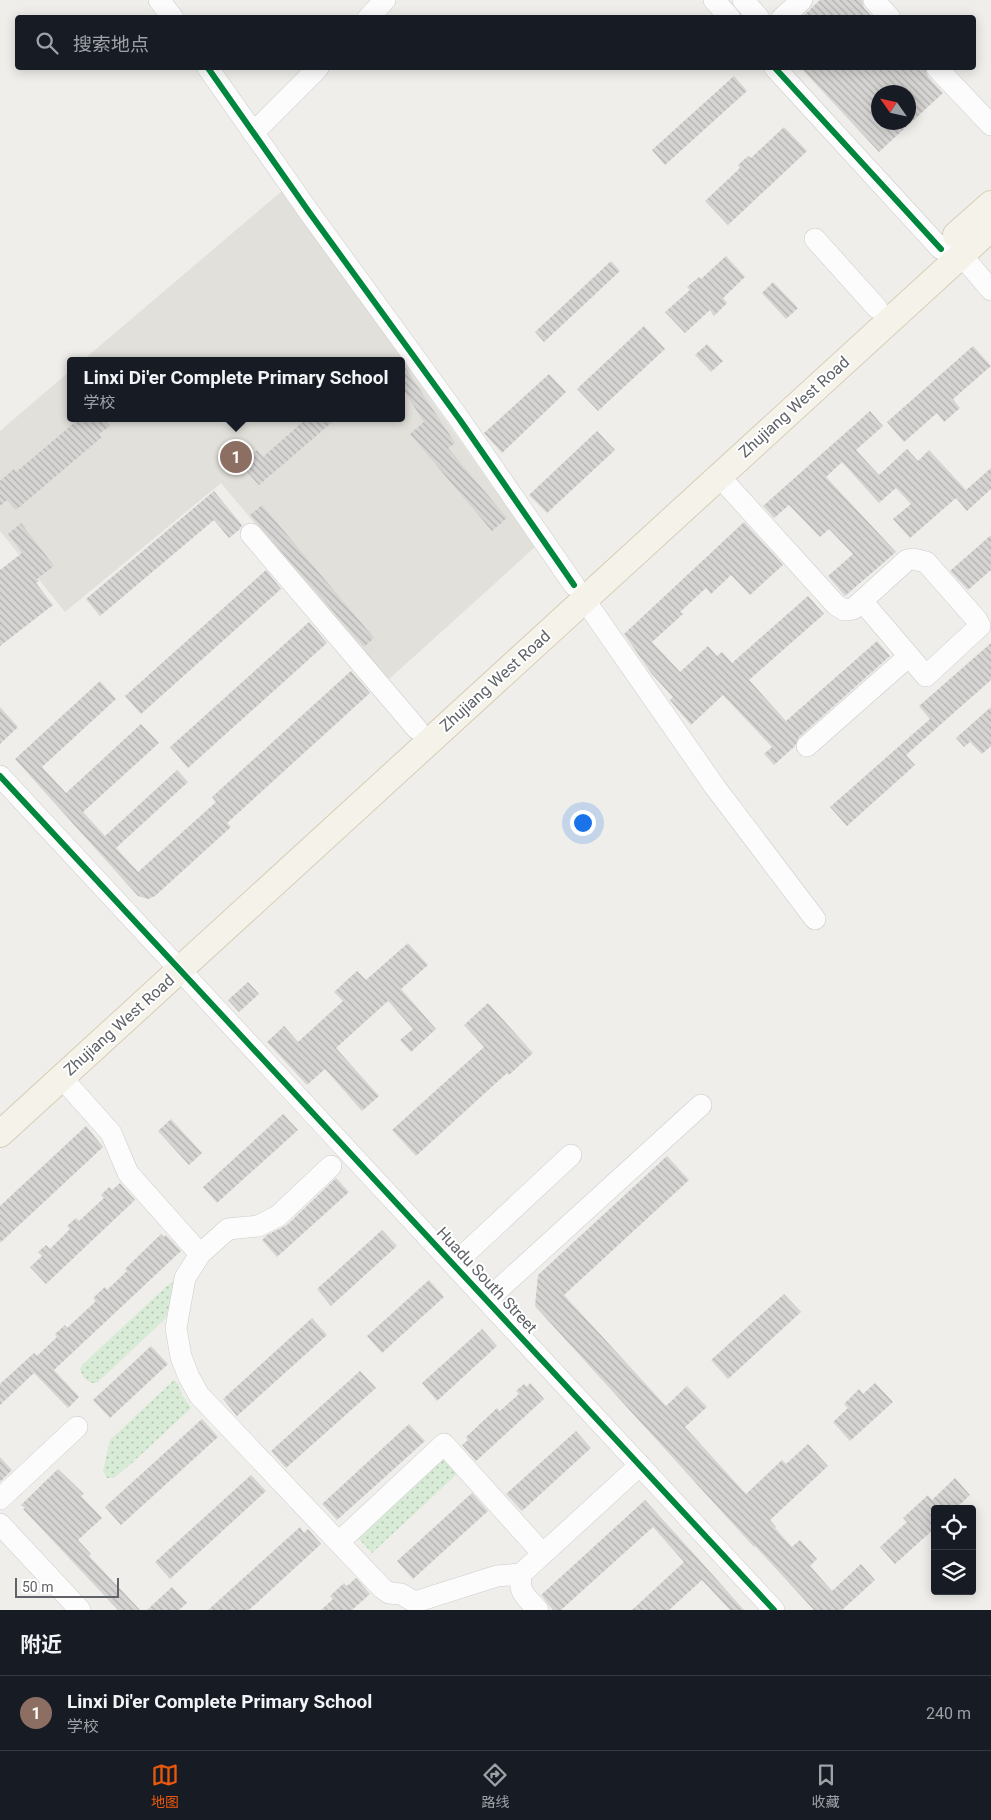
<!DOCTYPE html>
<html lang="zh">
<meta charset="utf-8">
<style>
body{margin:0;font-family:Roboto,"Noto Sans SC",sans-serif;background:#20242c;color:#f1f3f6}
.controls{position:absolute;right:15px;bottom:15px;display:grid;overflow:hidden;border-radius:5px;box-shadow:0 2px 12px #0003}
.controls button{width:45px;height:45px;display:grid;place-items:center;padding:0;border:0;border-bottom:1px solid #363941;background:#171b24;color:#f1f3f6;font:25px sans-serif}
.compass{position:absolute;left:871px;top:85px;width:45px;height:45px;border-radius:50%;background:#171b24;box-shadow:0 2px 12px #0003;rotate:304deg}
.scale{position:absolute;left:15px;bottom:12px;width:104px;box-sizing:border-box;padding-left:5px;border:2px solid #5f6368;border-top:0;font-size:14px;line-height:18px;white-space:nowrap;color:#5f6368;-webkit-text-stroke:4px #fff;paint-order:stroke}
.you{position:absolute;left:582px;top:822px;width:18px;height:18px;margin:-12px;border:4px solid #fff;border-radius:50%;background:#1a73e8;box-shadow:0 0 0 8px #1a73e833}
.badge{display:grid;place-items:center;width:32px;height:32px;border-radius:50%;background:#ea580c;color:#fff;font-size:16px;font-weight:700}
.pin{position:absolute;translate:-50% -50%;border:2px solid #fff;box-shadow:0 1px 5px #0006}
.popup{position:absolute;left:67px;top:357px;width:338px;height:65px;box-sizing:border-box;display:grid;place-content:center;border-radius:5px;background:#171b24;filter:drop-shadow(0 1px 4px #0005);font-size:16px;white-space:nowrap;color:#9ea1a6}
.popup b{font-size:19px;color:#f1f3f6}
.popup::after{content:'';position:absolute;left:50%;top:100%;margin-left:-10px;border:10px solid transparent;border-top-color:#171b24}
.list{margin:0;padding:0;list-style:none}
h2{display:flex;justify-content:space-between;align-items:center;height:65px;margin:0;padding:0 20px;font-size:21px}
h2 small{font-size:16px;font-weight:400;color:#9ea1a6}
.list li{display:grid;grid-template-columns:32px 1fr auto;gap:15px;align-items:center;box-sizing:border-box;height:75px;padding:0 20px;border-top:1px solid #363941}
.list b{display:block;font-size:19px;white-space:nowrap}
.list p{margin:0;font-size:16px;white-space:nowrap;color:#9ea1a6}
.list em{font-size:16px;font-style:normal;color:#9ea1a6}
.icon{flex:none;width:28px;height:28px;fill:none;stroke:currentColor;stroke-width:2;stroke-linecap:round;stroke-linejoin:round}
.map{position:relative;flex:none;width:991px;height:1610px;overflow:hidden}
.search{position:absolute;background:#171b24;box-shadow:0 2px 12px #0003;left:15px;right:15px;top:15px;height:55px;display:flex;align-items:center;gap:12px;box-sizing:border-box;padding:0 18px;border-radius:5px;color:#9ea1a6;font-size:19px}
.sheet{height:140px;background:#171b24}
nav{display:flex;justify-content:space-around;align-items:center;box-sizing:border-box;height:70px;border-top:1px solid #363941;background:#171b24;font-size:14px;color:#9ea1a6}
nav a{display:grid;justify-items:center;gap:2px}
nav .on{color:#ea580c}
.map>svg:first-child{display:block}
</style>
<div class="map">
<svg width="991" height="1610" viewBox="0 0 991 1610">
<defs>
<pattern id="grass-dots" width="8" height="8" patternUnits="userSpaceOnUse" patternTransform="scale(1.25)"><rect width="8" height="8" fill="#d8ebd6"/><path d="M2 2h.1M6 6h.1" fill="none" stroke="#b2c2b1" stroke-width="1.8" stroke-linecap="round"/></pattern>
<pattern id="building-back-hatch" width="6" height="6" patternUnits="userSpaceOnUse" patternTransform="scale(1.25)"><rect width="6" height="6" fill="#d6d5d3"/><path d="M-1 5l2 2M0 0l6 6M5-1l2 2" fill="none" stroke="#b1b0af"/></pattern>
</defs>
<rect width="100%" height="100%" fill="#efeeea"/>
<polygon fill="#e2e0da" points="283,190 535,547 387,681 221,483 65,612 0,531 0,431 71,370 71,418 401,418 401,361 82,361"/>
<g fill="url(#grass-dots)">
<path d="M176,1281l-10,37 -68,64c-8,4 -16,-5 -18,-13l3,-5 86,-80z"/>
<polygon points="174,1380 178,1384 183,1396 191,1408 132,1463 114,1478 107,1478 103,1471 110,1440"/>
<polygon points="441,1457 457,1474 372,1553 356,1536"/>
</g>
<g fill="url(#building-back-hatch)" fill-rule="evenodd">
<polygon points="820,0 862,0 864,8 873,18 801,18"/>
<path d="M801,68h124l3,9 15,16 -64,59zM878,92h30v30h-30z"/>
<polygon points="734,76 747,91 665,165 652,150"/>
<polygon points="784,127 807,151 728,225 705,201 740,168 738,165 748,156 751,158"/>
<polygon points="726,256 745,277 723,298 727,303 714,316 710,310 685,333 665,312 690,290 687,287 699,277 701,279"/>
<polygon points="611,261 620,271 544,342 535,332"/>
<polygon points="773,282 798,308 786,319 762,293"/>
<polygon points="644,326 665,349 598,411 577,389"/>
<polygon points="707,344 723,361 711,372 695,355"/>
<polygon points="973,346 991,366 953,399 960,408 944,422 937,413 904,442 887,422"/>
<polygon points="401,361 455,443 448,448 507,518 492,531 410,434 424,422 401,386"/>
<polygon points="549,374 566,392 502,453 484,433"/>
<polygon points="870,411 883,426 856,450 879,475 907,449 918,461 929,450 966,490 991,468 991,489 967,511 956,498 910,538 893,519 911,504 896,488 879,503 842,462 826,477 896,552 845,596 828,576 853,554 829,529 820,537 789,505 774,518 763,506"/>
<polygon points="80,418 103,418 110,426 99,434 102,437 16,510 7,500 0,506 0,481 14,469 16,472"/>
<polygon points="307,418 337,418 259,485 240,464 257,450 263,457"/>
<polygon points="597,431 615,450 547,513 529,495"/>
<polygon points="214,491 242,525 239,530 229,538 214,520 100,616 86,599"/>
<polygon points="262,505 374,638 364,647 250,515"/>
<polygon points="744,522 783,565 750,595 731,575 711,594 706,588 680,612 683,614 652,642 680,672 708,646 717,656 722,652 732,663 808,596 824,614 749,680 786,721 877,641 890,656 799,737 795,746 774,765 764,754 772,747 723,695 691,725 670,700 673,697 651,673 624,634"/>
<polygon points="21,523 54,566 37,579 39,581 36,583 53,605 0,646 0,570 22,553 8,534"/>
<polygon points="991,535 991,570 968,590 950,571"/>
<polygon points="266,570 281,589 141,714 125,696"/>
<polygon points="309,622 327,643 188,768 170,747"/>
<polygon points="991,643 991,680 906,755 915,765 847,826 830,807 930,719 919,706"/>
<polygon points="351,671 370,693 227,823 231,827 155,896 148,899 138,896 15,759 100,681 116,699 42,767 66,793 141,724 159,743 83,812 105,836 177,770 188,782 116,848 138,872 216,802 212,797"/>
<polygon points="0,707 18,727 0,744"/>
<polygon points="991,707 991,746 982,754 970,742 964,747 956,738"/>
<polygon points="408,943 428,965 401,989 436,1029 411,1052 400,1040 413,1029 388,1001 336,1048 379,1096 362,1111 325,1069 307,1085 267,1042 284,1026 298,1042 343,1001 334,992 357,971 366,980"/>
<polygon points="248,982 259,994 239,1012 228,1000"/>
<polygon points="488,1003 533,1053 509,1075 507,1073 416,1156 392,1130 484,1047 464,1025"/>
<polygon points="283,1114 298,1130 217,1203 203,1187"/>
<polygon points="171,1119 202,1153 189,1165 158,1131"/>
<polygon points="86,1126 103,1147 0,1243 0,1206"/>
<polygon points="667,1156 689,1180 564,1295 666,1406 687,1386 707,1407 685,1427 746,1494 782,1460 786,1464 808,1444 828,1466 770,1520 776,1527 775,1528 792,1547 800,1540 817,1559 810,1566 832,1591 861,1564 875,1580 842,1610 814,1610 755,1546 754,1547 535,1306 538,1275"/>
<polygon points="336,1178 349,1192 277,1257 262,1240 267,1235 287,1225"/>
<polygon points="120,1183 135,1200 46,1284 30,1267 42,1256 38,1252 46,1245 50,1249 70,1229 67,1226 76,1218 79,1221 104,1198 101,1195 109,1187 112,1190"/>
<polygon points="382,1230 397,1246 331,1306 317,1289"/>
<polygon points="161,1234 164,1237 166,1235 181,1251 54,1370 79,1397 68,1408 34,1373 0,1405 0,1384 34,1353 37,1356 57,1337 55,1334 65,1325 67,1328 96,1301 93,1298 105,1287 107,1290 127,1271 125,1269"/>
<polygon points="429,1280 444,1297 382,1353 367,1336"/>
<polygon points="784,1294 801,1312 728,1379 711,1360"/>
<polygon points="312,1318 327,1335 237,1416 223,1399"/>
<polygon points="482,1329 497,1346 437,1401 422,1383"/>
<polygon points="151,1346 168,1364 110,1418 93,1400"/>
<polygon points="360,1371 376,1388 286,1468 271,1451"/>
<polygon points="530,1383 544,1399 476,1461 462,1445 468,1440 466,1437 497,1408 500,1411 519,1394 516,1391 524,1384 527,1387"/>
<polygon points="875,1383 893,1402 850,1441 833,1422 848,1408 844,1404 859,1389 863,1394"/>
<polygon points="202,1419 218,1437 121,1525 105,1507"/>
<polygon points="409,1424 425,1441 337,1520 322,1504"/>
<polygon points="576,1431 591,1448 522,1511 506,1494"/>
<polygon points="0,1457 12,1470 0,1482"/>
<polygon points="58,1469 84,1494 81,1496 102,1518 78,1540 91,1554 89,1556 140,1610 118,1610 23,1509 25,1508 21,1505"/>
<polygon points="251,1475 266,1491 170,1579 155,1562"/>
<polygon points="955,1478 970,1495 955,1509 935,1509 935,1528 895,1564 880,1547 907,1522 903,1518 928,1495 932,1500"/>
<polygon points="472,1493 488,1511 413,1579 397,1561"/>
<polygon points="645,1500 694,1554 744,1610 730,1610 702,1580 669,1610 632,1610 684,1562 653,1527 561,1610 553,1610 541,1595"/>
<polygon points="300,1527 304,1533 308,1529 321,1544 249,1610 208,1610"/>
<polygon points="356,1578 370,1594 352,1610 321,1610 333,1599 330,1596 344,1583 347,1586"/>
<polygon points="172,1587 187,1603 179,1610 147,1610"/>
</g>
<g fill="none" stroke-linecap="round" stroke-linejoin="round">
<defs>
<g id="minor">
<polyline points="159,0 173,18"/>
<polyline points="714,0 730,18"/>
<polyline points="743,0 759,18"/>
<polyline points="874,0 890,18"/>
<polyline points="368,18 385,0"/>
<polyline points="782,18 802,0"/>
<polyline points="208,68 309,212 460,420 574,585"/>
<polyline points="775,68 941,249"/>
<polyline points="937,68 991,125"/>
<polyline points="253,133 318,68"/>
<polyline points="815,239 877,308"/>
<polyline points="952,244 991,290"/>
<polyline points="719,476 836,605 844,610 853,609 907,560 913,559 926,562 977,620 980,626 926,676 862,601"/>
<polyline points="251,534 417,729"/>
<polyline points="584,599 715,787 815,919"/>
<polyline points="807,746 909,656"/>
<polyline points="0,776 774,1610"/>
<polyline points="62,1078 111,1133 128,1173 200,1254"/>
<polyline points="331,1166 278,1216 258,1226 228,1229 200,1254 185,1278 176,1328 181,1357 189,1377 199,1395 382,1588 389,1593 401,1594 415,1602 497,1576 521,1574 640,1465"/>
<polyline points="454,1264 571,1155"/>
<polyline points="487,1300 701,1105"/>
<polyline points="0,1499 77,1427"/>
<polyline points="0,1524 80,1610"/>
<polyline points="339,1542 444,1444 543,1554"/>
<path d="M521,1574c-3,19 5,23 17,36"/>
</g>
<g id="major">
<polyline points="956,235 991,204"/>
<polyline points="0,1134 991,228"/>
</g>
</defs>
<use href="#minor" stroke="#cbcccc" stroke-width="22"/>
<use href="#major" stroke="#d7ceb8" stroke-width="28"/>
<use href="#minor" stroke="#fdfcfc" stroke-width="21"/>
<use href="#major" stroke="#f4f2e9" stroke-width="26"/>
<defs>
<g id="cycleway">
<polyline points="208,68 309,212 460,420 574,585"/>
<polyline points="775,68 941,249"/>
<polyline points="0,776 774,1610"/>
</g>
</defs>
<use href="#cycleway" stroke="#fff" stroke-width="9"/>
<use href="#cycleway" stroke="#00873e" stroke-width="6"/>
</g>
<g text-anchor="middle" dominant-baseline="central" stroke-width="4" stroke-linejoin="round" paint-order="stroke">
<g font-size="16" fill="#5f6368" stroke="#fff">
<text transform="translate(794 407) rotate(-42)">Zhujiang West Road</text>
<text transform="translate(495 681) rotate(-42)">Zhujiang West Road</text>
<text transform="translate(119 1025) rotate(-42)">Zhujiang West Road</text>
<text transform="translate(487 1280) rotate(47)">Huadu South Street</text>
</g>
</g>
</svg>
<div class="controls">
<button><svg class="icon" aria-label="locate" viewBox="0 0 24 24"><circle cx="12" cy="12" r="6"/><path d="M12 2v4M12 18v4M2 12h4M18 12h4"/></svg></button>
<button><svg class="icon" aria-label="layers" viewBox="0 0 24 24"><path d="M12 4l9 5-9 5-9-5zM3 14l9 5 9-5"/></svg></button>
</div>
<svg class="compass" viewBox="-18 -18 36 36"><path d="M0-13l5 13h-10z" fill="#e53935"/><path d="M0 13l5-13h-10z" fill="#9ea1a6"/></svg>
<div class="scale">50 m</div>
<div class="you"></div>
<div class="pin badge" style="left:236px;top:457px;background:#8d6e63">1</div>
<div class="popup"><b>Linxi Di'er Complete Primary School</b>学校</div>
<div class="search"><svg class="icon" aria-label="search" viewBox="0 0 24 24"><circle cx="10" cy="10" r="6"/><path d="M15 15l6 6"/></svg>搜索地点</div>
</div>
<section class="sheet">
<h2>附近<small></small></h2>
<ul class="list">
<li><span class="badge" style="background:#8d6e63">1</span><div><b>Linxi Di'er Complete Primary School</b><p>学校</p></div><em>240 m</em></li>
</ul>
</section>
<nav>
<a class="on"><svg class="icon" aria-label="map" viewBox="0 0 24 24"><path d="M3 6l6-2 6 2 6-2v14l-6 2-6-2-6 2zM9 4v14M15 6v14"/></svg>地图</a>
<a><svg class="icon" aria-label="directions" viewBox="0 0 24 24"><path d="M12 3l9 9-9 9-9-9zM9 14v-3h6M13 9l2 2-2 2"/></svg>路线</a>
<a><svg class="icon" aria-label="saved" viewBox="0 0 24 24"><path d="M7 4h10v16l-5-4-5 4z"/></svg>收藏</a>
</nav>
